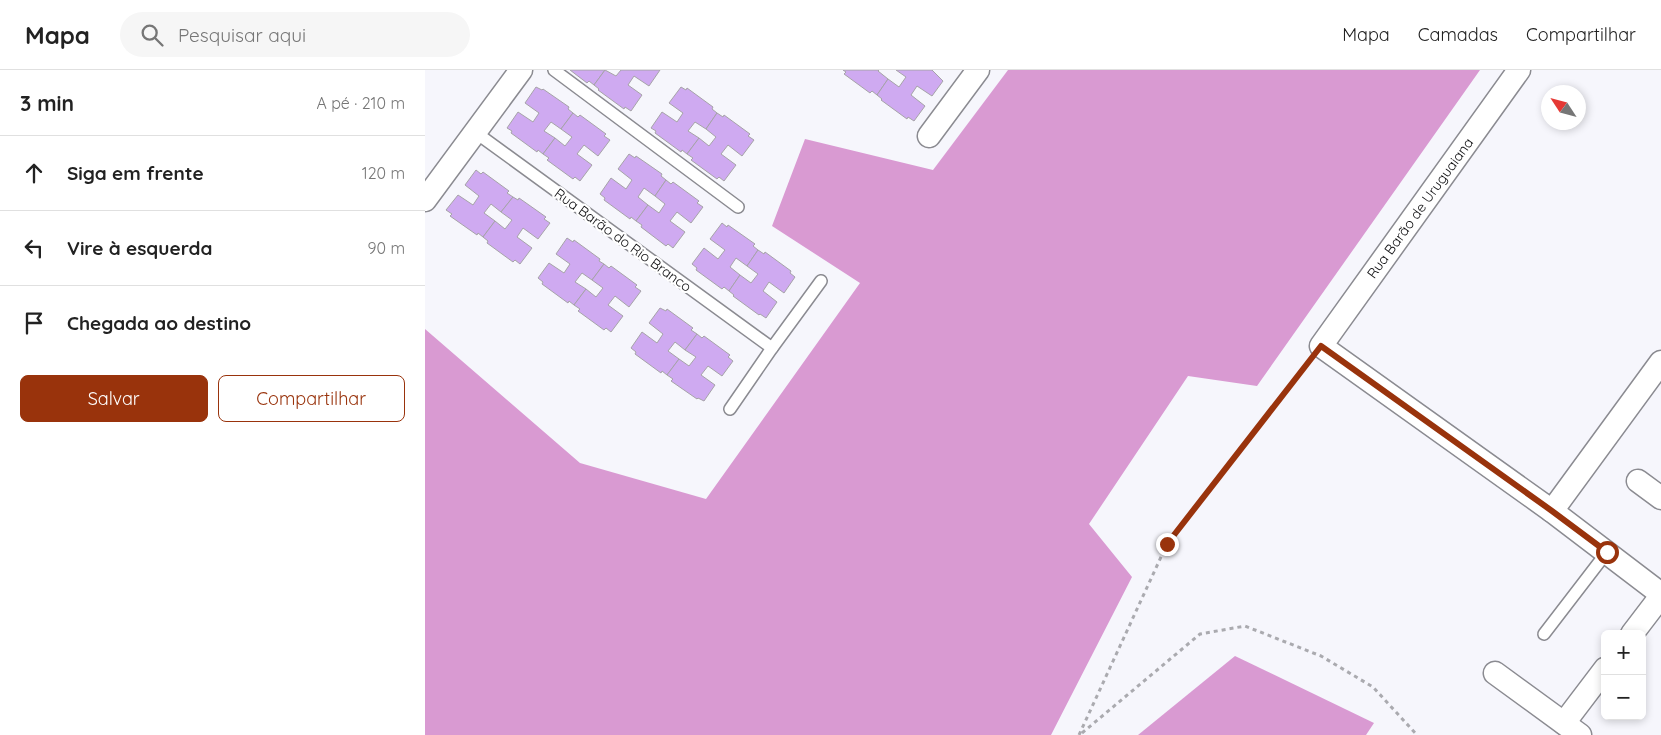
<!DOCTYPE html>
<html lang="pt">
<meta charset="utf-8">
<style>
body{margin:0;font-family:Quicksand,sans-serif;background:#f6f6f6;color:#222}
.controls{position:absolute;right:15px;bottom:15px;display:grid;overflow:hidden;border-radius:8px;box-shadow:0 2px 8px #0003}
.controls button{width:45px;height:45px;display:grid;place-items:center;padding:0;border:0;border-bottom:1px solid #e0e0e0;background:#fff;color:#222;font:25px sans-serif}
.compass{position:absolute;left:1116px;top:15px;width:45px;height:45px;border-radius:50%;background:#fff;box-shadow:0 2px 8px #0003;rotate:306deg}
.stop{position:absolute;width:15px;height:15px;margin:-11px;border:4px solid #99330c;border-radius:50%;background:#fff}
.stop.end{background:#99330c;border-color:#fff;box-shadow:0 1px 5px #0008}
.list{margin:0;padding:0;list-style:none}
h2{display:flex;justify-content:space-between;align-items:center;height:65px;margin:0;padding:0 20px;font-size:21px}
h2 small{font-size:16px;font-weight:400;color:#767676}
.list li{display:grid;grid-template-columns:32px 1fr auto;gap:15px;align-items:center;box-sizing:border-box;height:75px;padding:0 20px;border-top:1px solid #e0e0e0}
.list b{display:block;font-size:19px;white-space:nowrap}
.list em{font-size:16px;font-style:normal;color:#767676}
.actions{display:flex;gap:10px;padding:15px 20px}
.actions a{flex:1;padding:11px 0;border:1px solid #99330c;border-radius:8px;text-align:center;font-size:18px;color:#99330c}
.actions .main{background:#99330c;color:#fff}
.icon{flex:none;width:28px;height:28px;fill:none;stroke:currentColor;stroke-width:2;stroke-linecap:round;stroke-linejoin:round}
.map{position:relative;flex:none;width:1236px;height:665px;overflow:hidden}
header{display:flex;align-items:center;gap:30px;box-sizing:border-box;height:70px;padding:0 25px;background:#fff;border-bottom:1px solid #e0e0e0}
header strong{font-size:24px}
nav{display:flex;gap:28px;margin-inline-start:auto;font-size:18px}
.search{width:350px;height:45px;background:#f6f6f6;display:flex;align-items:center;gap:12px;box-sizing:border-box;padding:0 18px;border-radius:28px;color:#767676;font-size:19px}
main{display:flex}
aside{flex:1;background:#fff}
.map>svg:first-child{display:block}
</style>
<header>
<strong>Mapa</strong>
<div class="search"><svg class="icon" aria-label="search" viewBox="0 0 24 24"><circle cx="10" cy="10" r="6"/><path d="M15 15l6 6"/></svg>Pesquisar aqui</div>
<nav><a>Mapa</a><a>Camadas</a><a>Compartilhar</a></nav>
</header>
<main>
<aside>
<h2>3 min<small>A pé · 210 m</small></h2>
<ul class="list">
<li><svg class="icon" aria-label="ahead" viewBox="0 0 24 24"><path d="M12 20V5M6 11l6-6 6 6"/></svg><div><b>Siga em frente</b></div><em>120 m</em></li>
<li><svg class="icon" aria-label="left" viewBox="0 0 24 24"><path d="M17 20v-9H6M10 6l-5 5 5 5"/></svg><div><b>Vire à esquerda</b></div><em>90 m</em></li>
<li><svg class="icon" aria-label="arrive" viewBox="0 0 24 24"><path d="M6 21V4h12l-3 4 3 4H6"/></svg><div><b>Chegada ao destino</b></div></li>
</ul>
<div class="actions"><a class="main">Salvar</a><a>Compartilhar</a></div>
</aside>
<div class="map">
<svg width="1236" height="665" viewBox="0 0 1236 665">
<rect width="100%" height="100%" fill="#f6f6fc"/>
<g fill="#d99ad2">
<polygon points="583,0 1055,0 832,316 763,306 664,454 707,507 626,665 0,665 0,259 155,393 281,429 435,213 347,156 380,69 508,100"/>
<polygon points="810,586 949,653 941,665 713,665"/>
</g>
<g fill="#cfaaf1" stroke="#a6a3a8">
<polygon points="145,0 180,0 169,15 164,11 162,13"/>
<polygon points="180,0 191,6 196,0 235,0 224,16 209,6 203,15 217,25 206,41 200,37 199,39 173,20 174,19 169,15"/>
<polygon points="418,0 454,0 453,1 463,9 452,25 447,21 445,23 419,4 421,2"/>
<polygon points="471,0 507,0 518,11 507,26 492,16 486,25 500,36 489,51 483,47 482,49 456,30 457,29 452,25 463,9 474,17 481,7"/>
<polygon points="111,17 117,20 118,19 144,37 143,39 148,43 136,59 126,52 119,61 130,68 118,84 113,80 112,82 86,63 87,61 82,58 93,42 108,52 114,43 100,33"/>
<polygon points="256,17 261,20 262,18 288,37 287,39 292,43 281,59 270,52 263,61 274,68 262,84 257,80 256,82 230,63 231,61 226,58 237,42 252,52 258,43 244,33"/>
<polygon points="148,43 153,47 155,45 181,64 179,66 185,70 173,86 159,75 152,84 167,95 155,111 150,107 148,109 122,90 124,88 118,84 130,68 140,76 147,67 136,59"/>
<polygon points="292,43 298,47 299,45 325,64 323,66 329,70 317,86 303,75 296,84 311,95 299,111 294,107 292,109 266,90 268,88 262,84 274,68 284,76 291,67 281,59"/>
<polygon points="204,84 210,88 211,86 237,104 236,106 241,110 230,126 219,118 213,127 223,135 211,151 206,147 205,149 179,130 180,128 175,124 186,108 201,119 207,110 193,99"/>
<polygon points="51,100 56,104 58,102 84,121 82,123 88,127 76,142 66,134 59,143 70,151 58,167 53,163 52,165 25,146 27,144 21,140 33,125 48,135 54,126 40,115"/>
<polygon points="241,110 246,114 248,112 274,131 272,133 278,137 266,153 252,142 245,151 260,162 248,178 243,174 241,176 216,157 217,155 211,151 223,135 234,143 240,134 230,126"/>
<polygon points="88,127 93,130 94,128 121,147 119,149 125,153 113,169 98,158 92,167 107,178 95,194 90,190 88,192 62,173 63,171 58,167 70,151 80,159 87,150 76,142"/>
<polygon points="297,153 302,157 303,155 330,174 328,176 333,180 322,196 311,188 305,197 315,205 304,221 299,217 297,219 271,200 272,198 267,194 279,178 293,189 300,180 285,169"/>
<polygon points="142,168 148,172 149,170 175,189 174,191 179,194 167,210 157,203 150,212 161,219 149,235 144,231 143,233 117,214 118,212 113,208 124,193 139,203 145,194 131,184"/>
<polygon points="333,180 339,184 340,182 366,201 365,203 370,207 359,223 344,212 338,221 352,232 341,248 335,244 334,245 308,226 309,225 304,221 315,205 326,213 333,204 322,196"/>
<polygon points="179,194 184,198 186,196 212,215 210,217 216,221 204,237 190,226 183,235 198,246 186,262 181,258 179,260 153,241 155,239 149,235 161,219 171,227 178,218 167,210"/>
<polygon points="235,238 241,241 242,239 268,258 266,260 272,264 260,280 250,272 243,281 254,289 242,305 237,301 236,303 210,284 211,282 206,278 217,262 232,273 238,264 224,253"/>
<polygon points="272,264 277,268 279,266 305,285 303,287 308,291 297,306 283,296 276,305 290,315 279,331 273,328 272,329 246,311 248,309 242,305 254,289 264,296 271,287 260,280"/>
</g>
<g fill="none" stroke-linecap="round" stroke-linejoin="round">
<defs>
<g id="lane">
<polyline points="129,0 313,137"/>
<polyline points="50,62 347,278"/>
<polyline points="305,339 347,278 396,211"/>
<polyline points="1119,564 1182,482"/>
</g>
<g id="street">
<polyline points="1094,0 896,276 1127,441 1236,524"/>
<polyline points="504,66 553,0"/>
<polyline points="0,130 96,0"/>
<polyline points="1213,411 1236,428"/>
<polyline points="1127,441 1236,292"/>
<polyline points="1207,564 1236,526"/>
<polyline points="1070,603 1155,665"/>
<polyline points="1139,653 1180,599"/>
</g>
</defs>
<use href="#lane" stroke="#8b8b91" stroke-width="14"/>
<use href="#street" stroke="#8b8b91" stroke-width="25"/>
<g stroke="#aaaaaf" stroke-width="3" stroke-dasharray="4 4" stroke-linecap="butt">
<polyline points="657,663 775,564 820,556 896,586 948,617 992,665"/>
<polyline points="654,665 742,474 884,291"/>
</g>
<use href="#lane" stroke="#fff" stroke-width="11"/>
<use href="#street" stroke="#fff" stroke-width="22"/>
</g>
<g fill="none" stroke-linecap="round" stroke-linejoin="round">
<polyline stroke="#99330c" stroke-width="6" points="742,474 896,276 1127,441 1182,482"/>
</g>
<g text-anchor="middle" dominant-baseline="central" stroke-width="4.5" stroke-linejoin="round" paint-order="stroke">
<g font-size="14" fill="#0e0e10" stroke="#fff">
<text transform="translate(995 138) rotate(-54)">Rua Barão de Uruguaiana</text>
<text transform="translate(198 170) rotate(36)">Rua Barão do Rio Branco</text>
</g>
</g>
</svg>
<div class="controls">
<button>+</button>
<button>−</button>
</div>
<svg class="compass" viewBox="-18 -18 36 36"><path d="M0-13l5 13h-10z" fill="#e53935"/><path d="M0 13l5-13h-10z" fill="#767676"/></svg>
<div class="stop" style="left:1182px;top:482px"></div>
<div class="stop end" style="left:742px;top:474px"></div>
</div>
</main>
